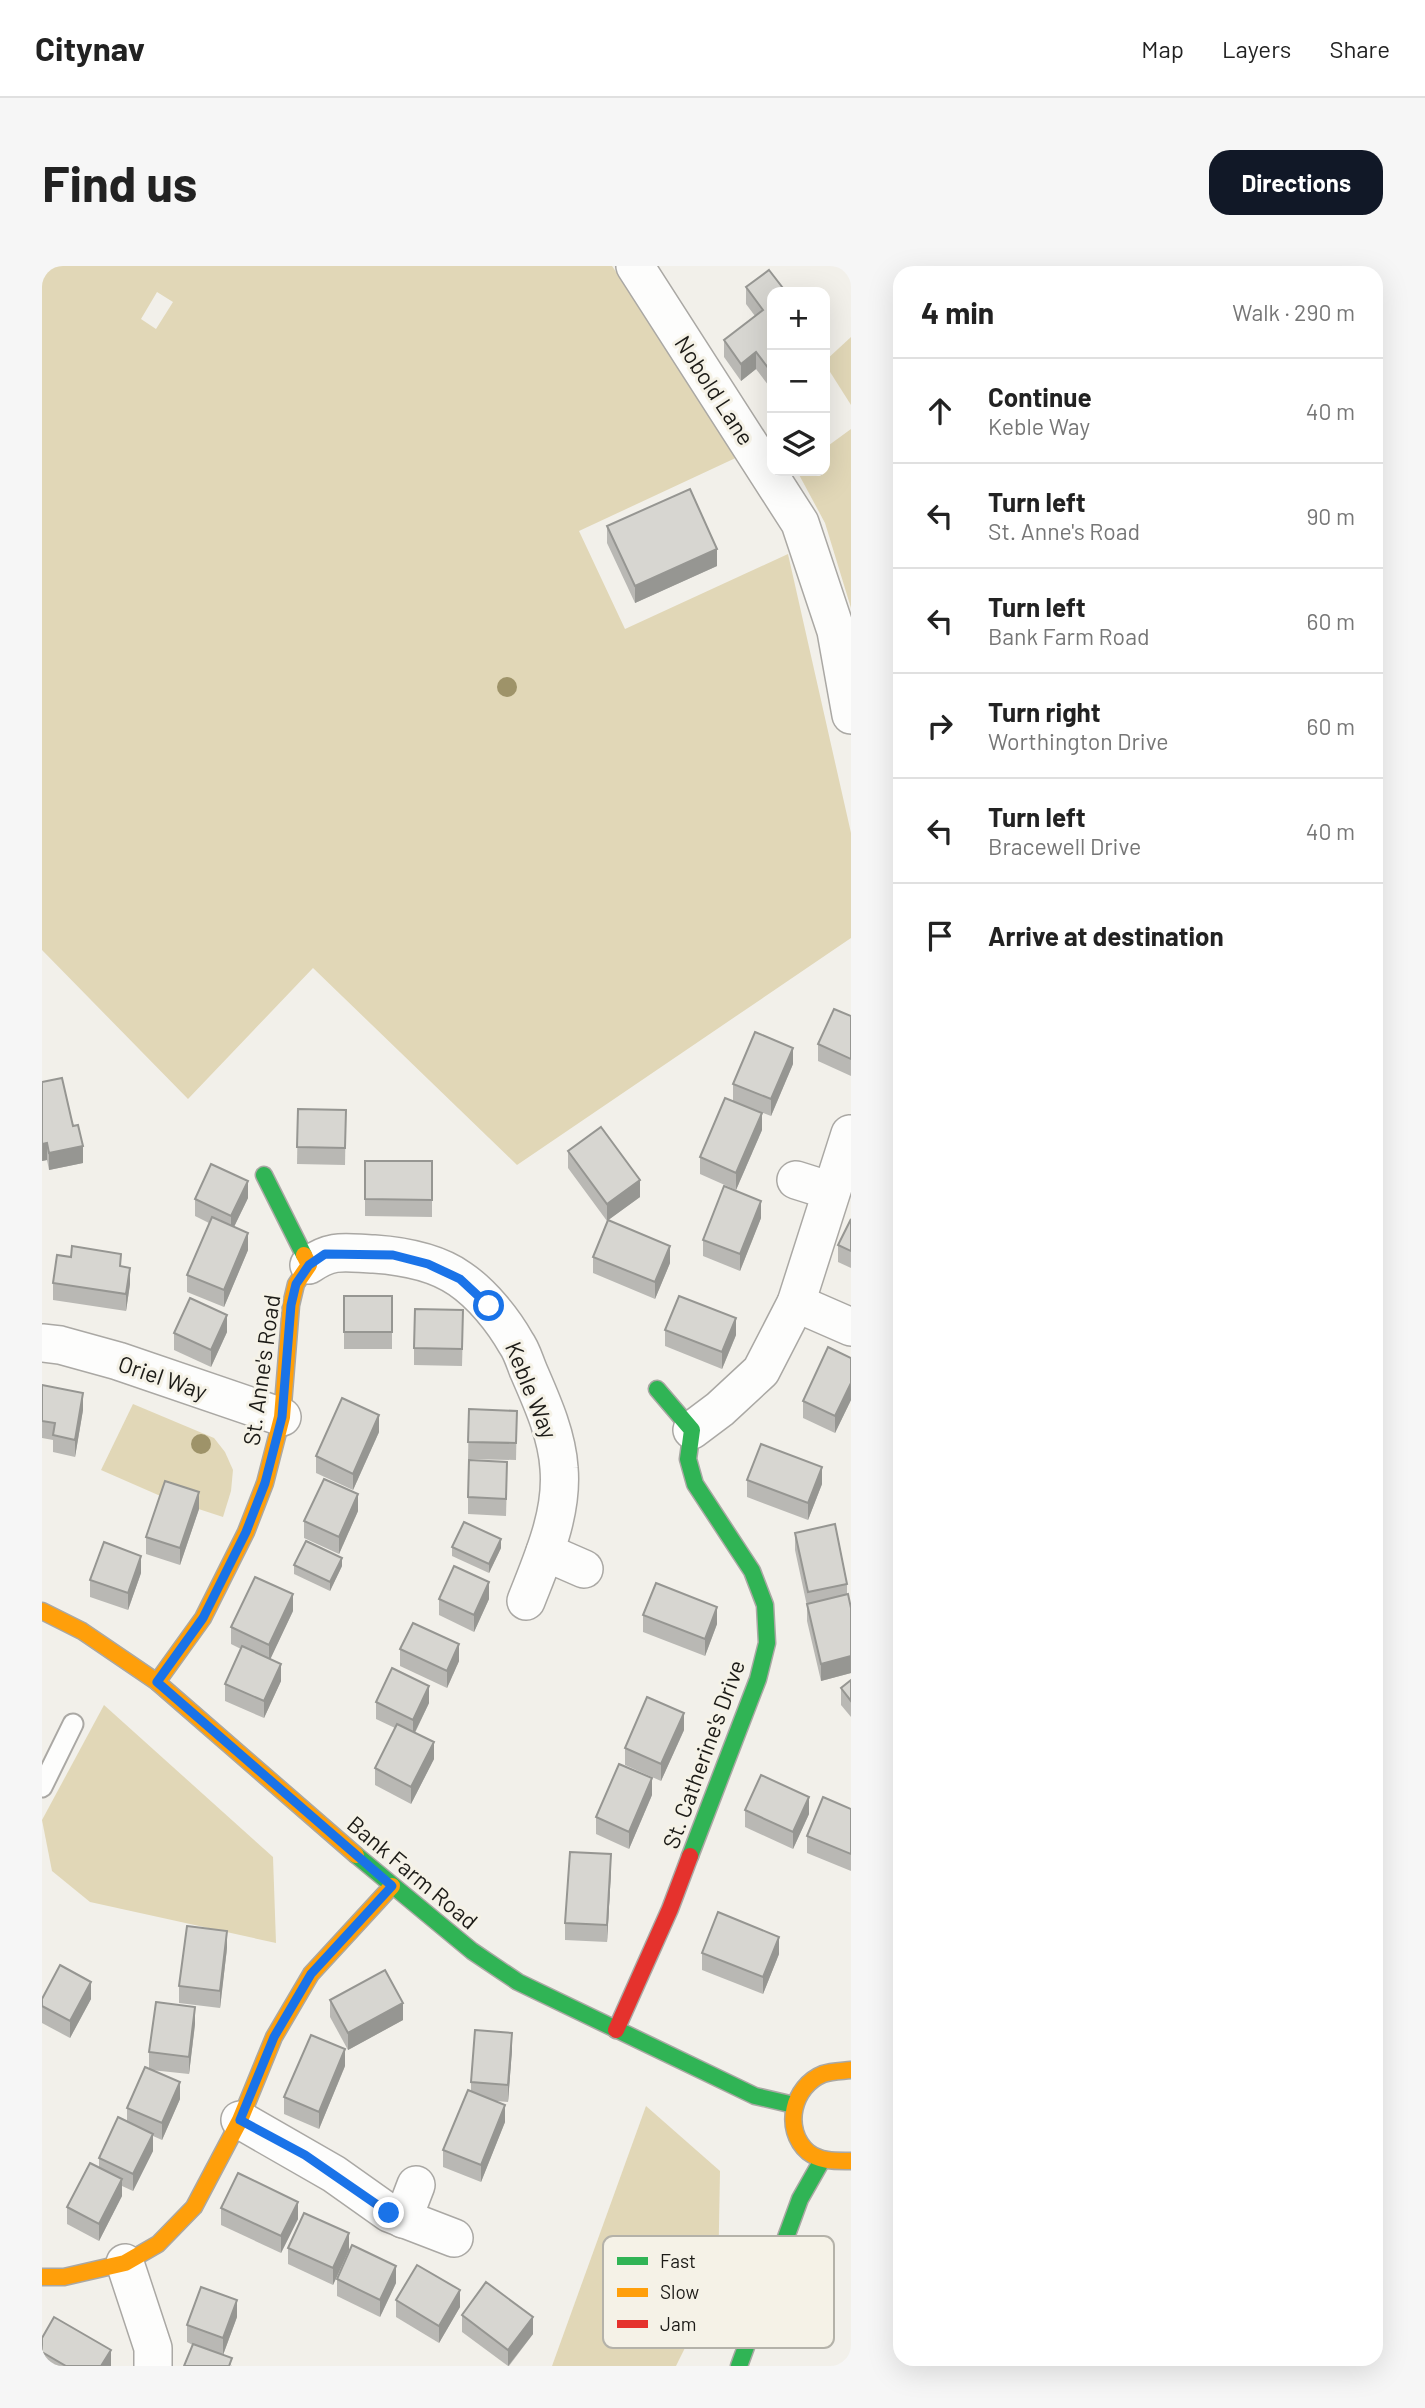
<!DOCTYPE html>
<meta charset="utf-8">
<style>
body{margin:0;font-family:Barlow,sans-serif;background:#f6f6f6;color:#222}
.controls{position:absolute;right:21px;top:21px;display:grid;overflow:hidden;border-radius:14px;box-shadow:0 7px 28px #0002}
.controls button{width:63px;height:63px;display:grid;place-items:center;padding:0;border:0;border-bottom:2px solid #e0e0e0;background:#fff;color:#222;font:35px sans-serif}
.stop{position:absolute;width:21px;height:21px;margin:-16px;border:5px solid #1a73e8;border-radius:50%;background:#fff}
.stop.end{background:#1a73e8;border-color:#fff;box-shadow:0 2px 7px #0008}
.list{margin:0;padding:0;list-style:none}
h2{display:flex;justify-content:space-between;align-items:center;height:91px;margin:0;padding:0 28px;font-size:30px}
h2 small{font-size:23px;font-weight:400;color:#767676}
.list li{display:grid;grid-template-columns:46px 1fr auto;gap:21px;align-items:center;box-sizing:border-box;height:105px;padding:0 28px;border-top:2px solid #e0e0e0}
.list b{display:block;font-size:26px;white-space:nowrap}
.list p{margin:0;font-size:23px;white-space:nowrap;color:#767676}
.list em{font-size:23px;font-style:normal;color:#767676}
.icon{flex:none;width:38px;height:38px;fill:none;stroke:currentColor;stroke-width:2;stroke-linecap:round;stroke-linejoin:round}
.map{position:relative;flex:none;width:809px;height:2100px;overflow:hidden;border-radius:21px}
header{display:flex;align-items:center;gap:42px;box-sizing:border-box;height:98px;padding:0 35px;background:#fff;border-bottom:2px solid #e0e0e0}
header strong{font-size:33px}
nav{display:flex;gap:38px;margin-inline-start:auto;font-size:24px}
.intro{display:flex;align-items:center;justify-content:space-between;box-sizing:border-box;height:168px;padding:0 42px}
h1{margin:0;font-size:49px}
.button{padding:18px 32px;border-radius:21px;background:#111827;color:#fff;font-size:24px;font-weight:700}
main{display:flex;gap:42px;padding:0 42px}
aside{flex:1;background:#fff;border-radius:21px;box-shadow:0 7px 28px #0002}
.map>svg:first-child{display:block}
</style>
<header>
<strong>Citynav</strong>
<nav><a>Map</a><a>Layers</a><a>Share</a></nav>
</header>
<div class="intro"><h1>Find us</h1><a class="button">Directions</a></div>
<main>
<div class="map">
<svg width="809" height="2100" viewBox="0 0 809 2100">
<rect width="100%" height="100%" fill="#f2f0ea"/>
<g fill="#e1d7b7" fill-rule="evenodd">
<path d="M0,0h570l130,189 -163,76 46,98 163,-75 63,279v105l-334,227 -204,-197 -125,131 -146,-149zM115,26l16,10 -17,27 -15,-10z"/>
<polygon points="809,71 809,139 783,98 783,95"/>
<polygon points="809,163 809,342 783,257 755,205 783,205 783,182"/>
<polygon points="91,1138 172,1172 183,1186 191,1204 189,1225 181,1251 123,1232 59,1204"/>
<polygon points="62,1439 231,1591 234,1677 48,1636 10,1605 0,1554"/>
<polygon points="604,1840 678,1905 676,2015 634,2100 510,2100"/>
</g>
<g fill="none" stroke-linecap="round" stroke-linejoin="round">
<defs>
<polyline id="lane" points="0,1521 31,1458"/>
<g id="street">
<polyline points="593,0 758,257 794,365 809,449"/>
<polyline points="754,914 789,925"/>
<path d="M267,999c24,-17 37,-12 65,-11 29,2 62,8 86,25 22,15 43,41 56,64 6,8 9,20 13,29 13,30 28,63 30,96 4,46 -17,92 -33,133"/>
<polyline points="754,1037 809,1061"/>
<polyline points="0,1077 18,1079 76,1095 240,1151"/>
<polyline points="650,1164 678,1143 719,1105 754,1037 808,868"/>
<polyline points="503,1286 542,1303"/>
<polyline points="198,1854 292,1908 347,1947 412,1972"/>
<polyline points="361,1953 374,1919"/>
<polyline points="83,1997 111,2082 111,2100"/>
</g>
<g id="fast">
<polyline points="222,909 262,989"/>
<polyline points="615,1123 650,1164 646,1193 653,1218 710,1305 723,1339 725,1377 716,1413 648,1590"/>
<polyline points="314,1589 430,1685 476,1716 713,1830 752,1839"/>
<polyline points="697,2100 758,1933 779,1896"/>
</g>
<g id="slow">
<polyline points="0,1345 40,1365 115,1416 314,1589"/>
<polyline points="115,1416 161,1352 204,1266 223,1217 240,1151 249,1039 254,1018 267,999 262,989"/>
<path d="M809,1804c-9,1 -20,1 -28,4 -30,12 -41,55 -15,78 13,10 28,9 43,9"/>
<polyline points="0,2011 22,2011 83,1997 116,1978 152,1941 198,1854 232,1771 269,1708 350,1620"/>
</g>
<polyline id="jam" points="574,1764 628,1643 648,1590"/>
</defs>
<use href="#lane" stroke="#aaa8a4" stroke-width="23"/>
<use href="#street" stroke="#aaa8a4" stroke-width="40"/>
<use href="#fast" stroke="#aaa8a4" stroke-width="19"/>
<use href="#slow" stroke="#aaa8a4" stroke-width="19"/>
<use href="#jam" stroke="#aaa8a4" stroke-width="19"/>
<use href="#lane" stroke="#fdfdfc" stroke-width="19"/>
<use href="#street" stroke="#fdfdfc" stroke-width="37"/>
<use href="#fast" stroke="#30b455" stroke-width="16"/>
<use href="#slow" stroke="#ff9f0a" stroke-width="16"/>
<use href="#jam" stroke="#e5322d" stroke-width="16"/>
</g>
<g fill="#9e9369">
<circle cx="465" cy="421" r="10"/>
<circle cx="159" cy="1178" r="10"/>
</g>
<g fill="#b9b8b4">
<polygon points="704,21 730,26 730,124 714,103 699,115 682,91 682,74 713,50 704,38"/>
<polygon points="565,260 675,300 593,337 565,277"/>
<polygon points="809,750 809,810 776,795 776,778"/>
<polygon points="751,798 729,850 691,835 691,818"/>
<polygon points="0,816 31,860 41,897 7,904 5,894 0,895"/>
<polygon points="256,843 304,844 303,899 255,898"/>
<polygon points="720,864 694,924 658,908 658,891"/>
<polygon points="526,885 598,931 566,954 628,997 613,1033 551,1007 551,991 565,955 526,902"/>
<polygon points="323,895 390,895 390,951 323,950"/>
<polygon points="206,932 192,961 206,984 182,1041 145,1026 145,1009 167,957 153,950 153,933"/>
<polygon points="719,952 698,1005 661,990 661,974"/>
<polygon points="809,953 809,1002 796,996 796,979"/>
<polygon points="79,1000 88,1018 84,1045 11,1034 11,1017"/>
<rect x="302" y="1030" width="48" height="53"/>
<polygon points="421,1061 420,1100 372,1099 372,1082"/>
<polygon points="623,1064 694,1069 680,1103 623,1080"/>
<polygon points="185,1066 169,1101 132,1084 132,1067"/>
<polygon points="809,1092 809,1134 793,1167 761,1152 761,1135"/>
<polygon points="0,1119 41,1144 33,1191 11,1186 11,1174 0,1172"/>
<polygon points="427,1143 475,1145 474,1194 426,1193"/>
<polygon points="337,1166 311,1224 274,1207 274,1190"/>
<polygon points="465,1213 464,1250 426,1248 426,1231"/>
<polygon points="705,1214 780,1218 766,1254 705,1231"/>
<polygon points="157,1243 138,1299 104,1288 104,1271"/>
<polygon points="316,1245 297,1288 262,1272 262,1255"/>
<polygon points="753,1267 805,1318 805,1328 809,1342 809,1407 779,1415 765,1355 765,1340 753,1284"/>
<polygon points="410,1281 459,1282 447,1307 410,1290"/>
<polygon points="252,1299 300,1300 288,1325 252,1308"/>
<polygon points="99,1307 86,1344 48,1331 48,1314"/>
<polygon points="397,1333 447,1333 432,1366 397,1349"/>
<polygon points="251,1345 228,1393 239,1415 222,1452 183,1435 183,1418 199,1383 189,1378 189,1361"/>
<polygon points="601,1349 675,1358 663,1390 601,1366"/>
<polygon points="358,1383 417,1395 405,1422 358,1400"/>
<polygon points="809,1414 809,1451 799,1439 799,1422"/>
<polygon points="334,1436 387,1437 373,1467 392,1493 369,1538 333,1519 333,1502 353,1462 334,1453"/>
<polygon points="642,1464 619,1515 583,1499 583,1482"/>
<polygon points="610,1529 587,1583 554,1568 554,1551"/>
<polygon points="809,1543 809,1605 765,1587 765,1570"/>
<polygon points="703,1544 767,1548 751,1583 703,1561"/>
<polygon points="569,1605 565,1676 523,1674 523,1657"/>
<polygon points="185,1682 178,1742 137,1737 137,1720"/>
<polygon points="660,1687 737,1688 721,1728 660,1704"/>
<polygon points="0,1733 49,1733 28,1772 0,1757"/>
<polygon points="288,1734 361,1754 306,1784 288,1751"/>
<polygon points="153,1758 147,1808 109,1804 138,1833 120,1874 111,1870 111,1885 91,1925 80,1920 80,1930 57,1975 25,1958 25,1941 57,1901 57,1892 85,1855 85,1842 107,1803 107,1786"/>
<polygon points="470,1784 466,1836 454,1835 463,1856 439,1916 401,1901 401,1884 429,1825 429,1816"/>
<polygon points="303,1800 277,1863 242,1848 242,1831"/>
<polygon points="179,1942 256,1953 239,1987 179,1959"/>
<polygon points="246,1982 307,1984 291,2019 246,1998"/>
<polygon points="295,2013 354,2017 338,2051 295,2030"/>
<polygon points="354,2034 418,2041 397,2077 354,2051"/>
<polygon points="420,2049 491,2068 467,2100 466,2100 420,2066"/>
<polygon points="195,2051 181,2089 190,2100 145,2076 145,2059"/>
<polygon points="0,2072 69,2100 0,2100"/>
</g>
<g fill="#969692">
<polygon points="714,86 714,103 699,115 699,98"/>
<polygon points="675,283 675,300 593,337 593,320"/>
<polygon points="751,782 751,798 729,850 729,833"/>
<polygon points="720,847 720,864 694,924 694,907"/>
<polygon points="5,877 5,894 0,895 0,878"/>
<polygon points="41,880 41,897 7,904 7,887"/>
<polygon points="598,914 598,931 565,955 565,938"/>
<polygon points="206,915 206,932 189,967 189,950"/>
<polygon points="719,935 719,952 698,1005 698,988"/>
<polygon points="206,967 206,984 182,1041 182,1024"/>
<polygon points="628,980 628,997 613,1033 613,1016"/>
<polygon points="88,1002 88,1018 84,1045 84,1028"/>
<polygon points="185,1049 185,1066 169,1101 169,1084"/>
<polygon points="694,1052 694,1069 680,1103 680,1086"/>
<polygon points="809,1117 809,1134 793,1167 793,1150"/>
<polygon points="41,1127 41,1144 33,1191 33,1174"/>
<polygon points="337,1149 337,1166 311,1224 311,1208"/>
<polygon points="780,1201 780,1218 766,1254 766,1237"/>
<polygon points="157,1226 157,1243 138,1299 138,1282"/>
<polygon points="316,1228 316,1245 297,1288 297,1271"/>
<polygon points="459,1273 459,1282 447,1307 447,1298"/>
<polygon points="99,1290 99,1307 86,1344 86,1327"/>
<polygon points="300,1292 300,1300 288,1325 288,1316"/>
<polygon points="447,1316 447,1333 432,1366 432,1349"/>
<polygon points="251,1328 251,1345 227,1396 227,1379"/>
<polygon points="675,1341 675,1358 663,1390 663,1373"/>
<polygon points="417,1378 417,1395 405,1422 405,1405"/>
<polygon points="809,1390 809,1407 779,1415 779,1398"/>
<polygon points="239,1398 239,1415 222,1452 222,1435"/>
<polygon points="387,1420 387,1437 371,1470 371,1454"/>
<polygon points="642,1447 642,1464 619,1515 619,1498"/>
<polygon points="392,1476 392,1493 369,1538 369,1521"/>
<polygon points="610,1512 610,1529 587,1583 587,1566"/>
<polygon points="767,1531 767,1548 751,1583 751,1566"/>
<polygon points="569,1588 569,1605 565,1676 565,1659"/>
<polygon points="185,1665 185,1682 178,1742 178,1725"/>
<polygon points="737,1671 737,1688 721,1728 721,1711"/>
<polygon points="49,1716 49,1733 28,1772 28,1755"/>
<polygon points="361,1737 361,1754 306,1784 306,1767"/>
<polygon points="153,1741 153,1758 147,1808 147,1791"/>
<polygon points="470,1767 470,1784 466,1836 466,1819"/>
<polygon points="303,1783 303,1800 277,1863 277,1846"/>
<polygon points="138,1816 138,1833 120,1874 120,1857"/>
<polygon points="463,1839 463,1856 439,1916 439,1899"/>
<polygon points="111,1868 111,1885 91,1925 91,1908"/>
<polygon points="80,1913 80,1930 57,1975 57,1958"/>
<polygon points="256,1936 256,1953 239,1987 239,1970"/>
<polygon points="307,1967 307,1984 291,2019 291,2002"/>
<polygon points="354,2000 354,2017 338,2051 338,2034"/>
<polygon points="418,2024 418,2041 397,2077 397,2060"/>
<polygon points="195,2034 195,2051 181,2089 181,2072"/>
<polygon points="491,2051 491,2068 466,2100 466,2084"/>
<polygon points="69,2084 69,2100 59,2100"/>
</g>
<g fill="#d7d6d1" stroke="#969692" stroke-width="2">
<polygon points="727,4 744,26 730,26 730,107 714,86 699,98 682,74 721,44 704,21"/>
<polygon points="648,223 675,283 593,320 565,260"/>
<polygon points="792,743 809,750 809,793 776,778"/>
<polygon points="713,766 751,782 729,833 691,818"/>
<polygon points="20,812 31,860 36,859 41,880 7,887 5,877 0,878 0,816"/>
<polygon points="683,832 720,847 694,907 658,891"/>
<polygon points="256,843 304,844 303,882 255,881"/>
<polygon points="559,861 598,914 565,938 526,885"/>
<polygon points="323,895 390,895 390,934 323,933"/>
<polygon points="169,898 206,915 189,950 153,933"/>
<polygon points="682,920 719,935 698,988 661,974"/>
<polygon points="170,951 206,967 182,1024 145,1009"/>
<polygon points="809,953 809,985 796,979"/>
<polygon points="566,954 628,980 613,1016 551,991"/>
<polygon points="30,980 79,988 78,1000 88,1002 84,1028 11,1017 15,989 29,991"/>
<rect x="302" y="1030" width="48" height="36"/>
<polygon points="637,1030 694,1052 680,1086 623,1064"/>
<polygon points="148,1032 185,1049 169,1084 132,1067"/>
<polygon points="373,1043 421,1044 420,1083 372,1082"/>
<polygon points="786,1081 809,1092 809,1117 793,1150 761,1135"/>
<polygon points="0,1119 41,1127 33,1174 11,1169 13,1157 0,1155"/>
<polygon points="300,1132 337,1149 311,1208 274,1190"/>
<polygon points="427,1143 475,1145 474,1177 426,1176"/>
<polygon points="719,1178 780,1201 766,1237 705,1214"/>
<polygon points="427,1194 465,1196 464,1233 426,1231"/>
<polygon points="282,1213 316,1228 297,1271 262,1255"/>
<polygon points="123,1215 157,1226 138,1282 104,1271"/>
<polygon points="422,1256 459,1273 447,1298 410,1281"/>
<polygon points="793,1258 805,1318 766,1326 753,1267"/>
<polygon points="264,1275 300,1292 288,1316 252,1299"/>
<polygon points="62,1276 99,1290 86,1327 48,1314"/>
<polygon points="412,1300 447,1316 432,1349 397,1333"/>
<polygon points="213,1311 251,1328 227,1379 189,1361"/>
<polygon points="614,1317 675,1341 663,1373 601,1349"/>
<polygon points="806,1328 809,1342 809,1390 779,1398 765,1338"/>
<polygon points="371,1357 417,1378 405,1405 358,1383"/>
<polygon points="200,1380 239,1398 222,1435 183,1418"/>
<polygon points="350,1402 387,1420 371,1454 334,1436"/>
<polygon points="809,1414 809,1435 799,1422"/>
<polygon points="605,1431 642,1447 619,1498 583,1482"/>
<polygon points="355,1458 392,1476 369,1521 333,1502"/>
<polygon points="577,1498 610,1512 587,1566 554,1551"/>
<polygon points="719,1509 767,1531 751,1566 703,1544"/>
<polygon points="781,1531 809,1543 809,1588 765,1570"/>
<polygon points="528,1586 569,1588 565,1659 523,1657"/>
<polygon points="676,1646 737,1671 721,1711 660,1687"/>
<polygon points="145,1660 185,1665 178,1725 137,1720"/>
<polygon points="18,1699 49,1716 28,1755 0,1740 0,1733"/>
<polygon points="343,1704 361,1737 306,1767 288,1734"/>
<polygon points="114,1736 153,1741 147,1791 107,1786"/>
<polygon points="433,1764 470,1767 466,1819 429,1816"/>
<polygon points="269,1769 303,1783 277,1846 242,1831"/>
<polygon points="103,1801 138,1816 120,1857 85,1842"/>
<polygon points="426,1824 463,1839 439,1899 401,1884"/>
<polygon points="76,1851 111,1868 91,1908 57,1892"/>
<polygon points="48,1897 80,1913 57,1958 25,1941"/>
<polygon points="196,1907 256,1936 239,1970 179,1942"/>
<polygon points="262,1947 307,1967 291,2002 246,1982"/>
<polygon points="310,1979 354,2000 338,2034 295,2013"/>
<polygon points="375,1999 418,2024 397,2060 354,2034"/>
<polygon points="444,2016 491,2051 466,2084 420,2049"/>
<polygon points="159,2021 195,2034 181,2072 145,2059"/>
<polygon points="12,2051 69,2084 59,2100 24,2100 0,2086 0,2072"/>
<polygon points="151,2078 190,2092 187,2100 142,2100"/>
</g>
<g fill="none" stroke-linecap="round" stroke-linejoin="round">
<polyline stroke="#1a73e8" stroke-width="9" points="347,1947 263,1889 198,1854 232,1771 269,1708 350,1620 115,1416 161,1352 204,1266 223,1217 240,1151 249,1039 254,1018 267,999 283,988 351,989 386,998 418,1013 447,1040"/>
</g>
<g text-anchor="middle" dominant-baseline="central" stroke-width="6" stroke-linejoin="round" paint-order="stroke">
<g font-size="23" fill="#1c1b17" stroke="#f5f2e7">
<text transform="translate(673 124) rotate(57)">Nobold Lane</text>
<text transform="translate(219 1104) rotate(-82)">St. Anne's Road</text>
<text transform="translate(121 1111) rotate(19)">Oriel Way</text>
<text transform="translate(490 1124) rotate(68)">Keble Way</text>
<text transform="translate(661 1488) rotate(-70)">St. Catherine's Drive</text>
<text transform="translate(371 1606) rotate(40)">Bank Farm Road</text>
</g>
</g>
<rect x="561" y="1970" width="231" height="112" rx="10" fill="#f5f2e7" stroke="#b4b2a9" stroke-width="2"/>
<rect x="575" y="1991" width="31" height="8" fill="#30b455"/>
<rect x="575" y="2022" width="31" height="9" fill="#ff9f0a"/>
<rect x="575" y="2054" width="31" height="8" fill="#e5322d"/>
<g font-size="19" fill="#1c1b17">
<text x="618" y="2002">Fast</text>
<text x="618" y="2033">Slow</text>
<text x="618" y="2065">Jam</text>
</g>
</svg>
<div class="controls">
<button>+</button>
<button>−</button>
<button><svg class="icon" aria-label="layers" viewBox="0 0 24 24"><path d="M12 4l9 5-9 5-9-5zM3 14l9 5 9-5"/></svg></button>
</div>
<div class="stop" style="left:447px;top:1040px"></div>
<div class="stop end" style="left:347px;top:1947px"></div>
</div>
<aside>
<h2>4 min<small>Walk · 290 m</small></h2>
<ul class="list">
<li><svg class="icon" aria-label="ahead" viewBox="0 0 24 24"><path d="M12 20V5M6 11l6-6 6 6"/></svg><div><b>Continue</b><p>Keble Way</p></div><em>40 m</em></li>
<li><svg class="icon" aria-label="left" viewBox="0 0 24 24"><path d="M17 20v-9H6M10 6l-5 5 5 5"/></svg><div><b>Turn left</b><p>St. Anne's Road</p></div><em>90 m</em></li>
<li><svg class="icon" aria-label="left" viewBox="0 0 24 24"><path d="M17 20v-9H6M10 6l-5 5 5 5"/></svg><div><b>Turn left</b><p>Bank Farm Road</p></div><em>60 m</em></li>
<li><svg class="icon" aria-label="right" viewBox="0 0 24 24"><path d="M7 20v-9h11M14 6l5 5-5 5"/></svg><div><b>Turn right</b><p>Worthington Drive</p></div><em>60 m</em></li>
<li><svg class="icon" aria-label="left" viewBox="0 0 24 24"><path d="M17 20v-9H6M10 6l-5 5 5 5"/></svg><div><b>Turn left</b><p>Bracewell Drive</p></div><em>40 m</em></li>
<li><svg class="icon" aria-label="arrive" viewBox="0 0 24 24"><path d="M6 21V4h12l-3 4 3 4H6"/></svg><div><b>Arrive at destination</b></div></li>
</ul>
</aside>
</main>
